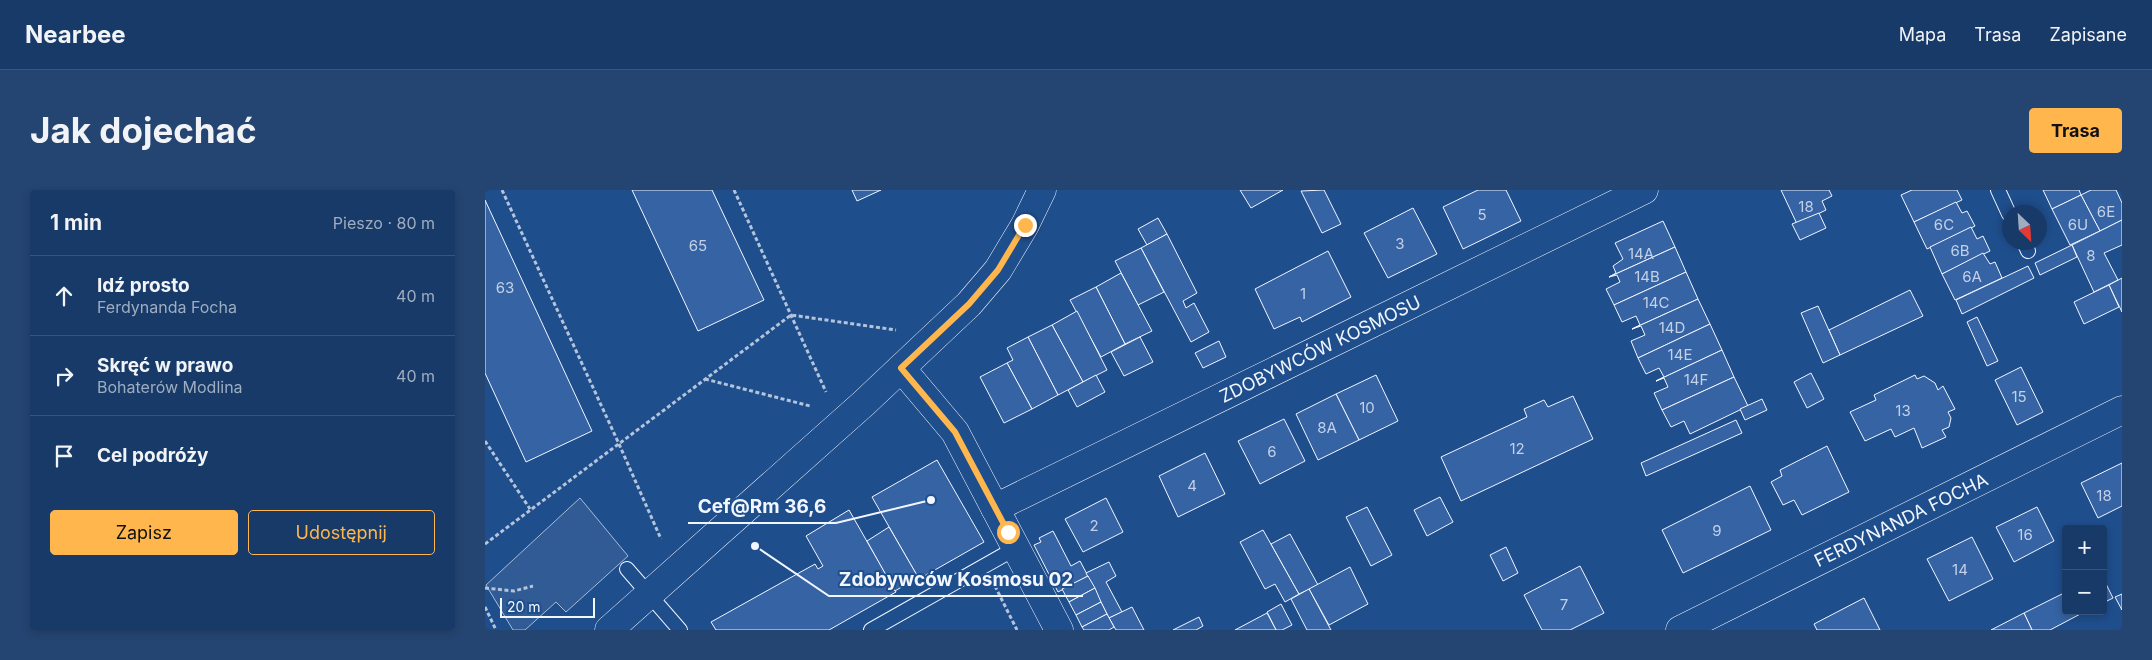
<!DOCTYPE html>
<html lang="pl">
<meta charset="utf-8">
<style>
body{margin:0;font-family:Inter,sans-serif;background:#244571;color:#f1f3f6}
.controls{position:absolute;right:15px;bottom:15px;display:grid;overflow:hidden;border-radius:5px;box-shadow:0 2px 8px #0003}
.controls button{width:45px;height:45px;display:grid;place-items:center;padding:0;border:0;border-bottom:1px solid #36547d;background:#173a69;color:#f1f3f6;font:25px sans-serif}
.compass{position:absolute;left:1517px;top:15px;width:45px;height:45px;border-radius:50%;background:#173a69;box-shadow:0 2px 8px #0003;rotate:155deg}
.scale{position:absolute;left:15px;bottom:12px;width:95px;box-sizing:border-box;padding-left:5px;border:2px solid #f2f6ff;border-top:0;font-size:14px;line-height:18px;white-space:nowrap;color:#f2f6ff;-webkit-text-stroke:4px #1f4e8c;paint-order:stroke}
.stop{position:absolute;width:15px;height:15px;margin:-11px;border:4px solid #ffb74d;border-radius:50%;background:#fff}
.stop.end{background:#ffb74d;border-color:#fff;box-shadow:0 1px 5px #0008}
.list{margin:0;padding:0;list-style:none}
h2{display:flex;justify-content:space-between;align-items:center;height:65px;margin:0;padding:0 20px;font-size:21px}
h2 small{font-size:16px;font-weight:400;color:#9eadc0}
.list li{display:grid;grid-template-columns:32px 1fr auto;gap:15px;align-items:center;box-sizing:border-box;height:80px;padding:0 20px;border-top:1px solid #36547d}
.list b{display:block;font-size:19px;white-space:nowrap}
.list p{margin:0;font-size:16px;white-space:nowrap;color:#9eadc0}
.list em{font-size:16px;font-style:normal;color:#9eadc0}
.actions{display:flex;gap:10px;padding:15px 20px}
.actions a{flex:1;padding:11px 0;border:1px solid #ffb74d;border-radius:5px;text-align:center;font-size:18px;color:#ffb74d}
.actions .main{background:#ffb74d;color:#111}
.icon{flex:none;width:28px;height:28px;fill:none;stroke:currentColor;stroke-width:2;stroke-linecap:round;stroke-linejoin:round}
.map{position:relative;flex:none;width:1637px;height:440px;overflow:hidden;border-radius:5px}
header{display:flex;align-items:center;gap:30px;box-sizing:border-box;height:70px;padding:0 25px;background:#173a69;border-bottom:1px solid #36547d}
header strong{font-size:24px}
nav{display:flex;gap:28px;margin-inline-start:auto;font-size:18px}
.intro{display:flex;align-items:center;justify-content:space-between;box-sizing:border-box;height:120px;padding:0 30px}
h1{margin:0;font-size:35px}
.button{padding:12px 22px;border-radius:5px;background:#ffb74d;color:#111;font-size:18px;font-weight:700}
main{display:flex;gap:30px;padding:0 30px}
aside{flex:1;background:#173a69;border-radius:5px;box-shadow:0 2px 8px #0003}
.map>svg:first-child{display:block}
</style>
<header>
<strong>Nearbee</strong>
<nav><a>Mapa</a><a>Trasa</a><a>Zapisane</a></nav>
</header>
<div class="intro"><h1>Jak dojechać</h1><a class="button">Trasa</a></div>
<main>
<aside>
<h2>1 min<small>Pieszo · 80 m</small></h2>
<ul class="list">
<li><svg class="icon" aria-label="ahead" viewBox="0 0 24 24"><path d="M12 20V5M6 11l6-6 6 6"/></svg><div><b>Idź prosto</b><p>Ferdynanda Focha</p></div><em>40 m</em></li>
<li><svg class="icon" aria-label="right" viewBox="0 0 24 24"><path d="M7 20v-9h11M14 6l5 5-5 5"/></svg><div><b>Skręć w prawo</b><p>Bohaterów Modlina</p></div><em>40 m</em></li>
<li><svg class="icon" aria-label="arrive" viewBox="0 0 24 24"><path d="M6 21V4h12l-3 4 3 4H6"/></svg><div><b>Cel podróży</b></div></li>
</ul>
<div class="actions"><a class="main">Zapisz</a><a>Udostępnij</a></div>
</aside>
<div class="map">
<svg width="1637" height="440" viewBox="0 0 1637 440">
<rect width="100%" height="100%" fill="#1f4e8c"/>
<polygon fill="#305b95" stroke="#a8bbd7" points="95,308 143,366 81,422 71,412 40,440 28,440 1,395"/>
<g fill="#3563a3" stroke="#f2f6ff">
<polygon points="147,0 227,0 279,110 213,141"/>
<polygon points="367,0 396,0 372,11"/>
<polygon points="755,0 798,0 766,18"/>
<polygon points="839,0 856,34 837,43 816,1"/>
<polygon points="993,0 1021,0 1036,31 978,59 958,17"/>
<polygon points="1296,0 1344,0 1347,6 1337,11 1341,20 1312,34"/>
<polygon points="1427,0 1472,0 1477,10 1429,32 1416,5"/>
<polygon points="1558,0 1594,0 1596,5 1567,19"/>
<polygon points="1606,0 1631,0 1637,13 1637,30 1615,41 1596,5"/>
<polygon points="1596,5 1615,41 1585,55 1567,19"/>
<polygon points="0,10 107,241 41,272 0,183"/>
<polygon points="1471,12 1477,23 1482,21 1490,36 1442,59 1429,32"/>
<polygon points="928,18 952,64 903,88 879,43"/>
<polygon points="1334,23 1341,38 1315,50 1307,34"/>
<polygon points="673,28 682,44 662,55 653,39"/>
<polygon points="1637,30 1637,55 1619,63 1633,90 1609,102 1587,55"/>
<polygon points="1178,31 1190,57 1124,87 1131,83 1128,76 1138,69 1130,53"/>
<polygon points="1486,37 1492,49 1498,46 1505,61 1457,84 1445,57"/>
<polygon points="682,44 712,103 698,111 701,118 709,113 724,142 706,152 656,58"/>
<polygon points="1587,55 1592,67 1555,85 1550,73"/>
<polygon points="1190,57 1201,82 1129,115 1121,99 1135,92 1132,85 1124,87"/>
<polygon points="656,58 679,102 653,115 630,71"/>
<polygon points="843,61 866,107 817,132 815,127 789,139 770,99"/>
<polygon points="1498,63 1505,74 1510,72 1517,88 1470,110 1457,84"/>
<polygon points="1543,76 1549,88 1477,124 1471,110"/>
<polygon points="1201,82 1213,109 1147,139 1155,135 1151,126 1137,132 1129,115"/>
<polygon points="636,83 667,141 640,154 611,97"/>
<polygon points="1637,88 1637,122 1624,95"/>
<polygon points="1624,95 1634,117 1599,134 1589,112"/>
<polygon points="611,97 640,154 616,167 585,110"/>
<polygon points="1425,100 1438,126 1355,165 1344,140"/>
<polygon points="1213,109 1225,134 1153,168 1146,151 1160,145 1156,136 1147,139"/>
<polygon points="1333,116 1355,165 1338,173 1316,123"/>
<polygon points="592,121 622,180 598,192 567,135"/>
<polygon points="1492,127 1513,171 1502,176 1482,132"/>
<polygon points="1225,134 1237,160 1171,191 1179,187 1174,178 1161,184 1153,168"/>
<polygon points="567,135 598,192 573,205 543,147"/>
<polygon points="543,147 573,205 547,219 522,173 528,170 522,158"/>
<polygon points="655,147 668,172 639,186 626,162"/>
<polygon points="734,151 741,167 718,178 710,163"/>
<polygon points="1237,160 1249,187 1177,220 1169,203 1183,197 1179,188 1171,191"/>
<polygon points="522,173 547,219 519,233 495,187"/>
<polygon points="1536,177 1558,222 1532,235 1510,190"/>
<polygon points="1326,183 1339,209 1322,218 1309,192"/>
<polygon points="611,185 620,202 592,217 583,200"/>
<polygon points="891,185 913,231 874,250 851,204"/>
<polygon points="1430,185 1432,189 1439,186 1450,193 1453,200 1458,196 1470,219 1463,222 1466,228 1464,237 1457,240 1461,247 1437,258 1429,238 1410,247 1406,239 1380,251 1365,222 1391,210 1389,205"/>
<polygon points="1249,187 1263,216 1205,244 1199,231 1186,237 1177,220"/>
<polygon points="851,204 874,250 833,270 811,224"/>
<polygon points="1088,206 1108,249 976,311 956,267 1042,227 1039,219 1059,210 1063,217"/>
<polygon points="1277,209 1282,220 1260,230 1255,219"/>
<polygon points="799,229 820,271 775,294 753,251"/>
<polygon points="1251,230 1257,243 1161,286 1156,273"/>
<polygon points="1342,256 1364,302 1317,325 1309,310 1298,315 1286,292 1297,286 1295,280"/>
<polygon points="720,263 740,304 693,327 674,286"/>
<polygon points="452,270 499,352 434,389 387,307"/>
<polygon points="1637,273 1637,316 1613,328 1596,293"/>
<polygon points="1265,296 1286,340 1198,383 1177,340"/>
<polygon points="955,307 968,332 942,346 929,320"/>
<polygon points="621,308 638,342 598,362 580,329"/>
<polygon points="882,317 907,365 886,376 861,327"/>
<polygon points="1552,317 1569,351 1529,372 1511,337"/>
<polygon points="364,320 411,402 344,440 231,440 226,432 330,374 333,379 338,376 321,346"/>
<polygon points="404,337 433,387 410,401 382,351"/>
<polygon points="778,340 814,404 800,412 790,394 780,399 755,352"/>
<polygon points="568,341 586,376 595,371 603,386 573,402 549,355 556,352 554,348"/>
<polygon points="805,344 833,395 814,404 786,354"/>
<polygon points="1487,347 1508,389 1464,411 1442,369"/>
<polygon points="1021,357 1033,383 1018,391 1005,365"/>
<polygon points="624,372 631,386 621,392 637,422 624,428 601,383"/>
<polygon points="1095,376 1119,423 1085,440 1057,440 1039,405"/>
<polygon points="865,377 883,414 844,435 824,399"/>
<polygon points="603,386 610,398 584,412 577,399"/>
<polygon points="1618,388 1628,408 1618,413"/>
<polygon points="610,398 616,412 591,425 584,412"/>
<polygon points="824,399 846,440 822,440 806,409"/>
<polygon points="1581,402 1581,421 1601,421 1565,440 1547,440 1539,423"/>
<polygon points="1637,404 1637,420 1630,407"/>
<polygon points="1379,408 1395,440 1332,440 1329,434"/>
<polygon points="616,412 622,424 597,437 591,425"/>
<polygon points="796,414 807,435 797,440 791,440 782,422"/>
<polygon points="647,417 659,440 631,440 624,428"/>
<polygon points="782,423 791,440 750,440"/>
<polygon points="1539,423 1547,440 1506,440"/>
<polygon points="622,424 629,437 624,440 599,440 597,437"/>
<polygon points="714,427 718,436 711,440 688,440"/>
</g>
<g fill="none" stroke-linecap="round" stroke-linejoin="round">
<defs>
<g id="lane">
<polyline points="1513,0 1524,24"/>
<polyline points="1539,52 1543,61"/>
<polyline points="142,379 195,440"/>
<polyline points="386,440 531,358"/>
</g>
<g id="street">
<polyline points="416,178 470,242 574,440"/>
<polyline points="510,318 1159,0"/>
<polyline points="1195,440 1637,220"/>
</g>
<polyline id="secondary" points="124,440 379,213 484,114 513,80 540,35 557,0"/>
</defs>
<use href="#lane" stroke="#f2f6ff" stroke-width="16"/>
<use href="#street" stroke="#f2f6ff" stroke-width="29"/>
<use href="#secondary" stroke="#f2f6ff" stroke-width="29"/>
<g stroke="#b3c4dc" stroke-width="3" stroke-dasharray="4 2.5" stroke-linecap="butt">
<polyline points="17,0 134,254 176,349"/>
<polyline points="249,0 341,202"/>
<polyline points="220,189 325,216"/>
<polyline points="0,251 45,319"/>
<polyline points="0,354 306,125 411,140"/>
<polyline points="510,396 532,440"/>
<polyline points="0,398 29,401 48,396"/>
<polyline points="0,417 11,440"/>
</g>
<use href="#lane" stroke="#1f4e8c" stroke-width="14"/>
<use href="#street" stroke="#1f4e8c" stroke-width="28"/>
<use href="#secondary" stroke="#1f4e8c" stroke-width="28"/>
</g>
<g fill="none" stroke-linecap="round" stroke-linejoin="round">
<polyline stroke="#ffb74d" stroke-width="6" points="523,342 470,242 416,178 484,114 513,80 540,35"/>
</g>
<g text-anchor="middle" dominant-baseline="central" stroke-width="4" stroke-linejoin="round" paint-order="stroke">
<g font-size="15" fill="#c3d1e8">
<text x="1321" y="16">18</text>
<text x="1621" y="21">6E</text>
<text x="997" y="24">5</text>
<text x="1459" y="34">6C</text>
<text x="1593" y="34">6U</text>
<text x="915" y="53">3</text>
<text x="213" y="55">65</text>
<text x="1475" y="60">6B</text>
<text x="1156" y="63">14A</text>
<text x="1606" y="65">8</text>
<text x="1162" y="86">14B</text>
<text x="1487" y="86">6A</text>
<text x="20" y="97">63</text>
<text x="818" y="103">1</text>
<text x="1171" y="112">14C</text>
<text x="1187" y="137">14D</text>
<text x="1195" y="164">14E</text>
<text x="1211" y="189">14F</text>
<text x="1534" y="206">15</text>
<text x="882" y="217">10</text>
<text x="1418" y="220">13</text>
<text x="842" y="237">8A</text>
<text x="1032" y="258">12</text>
<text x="787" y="261">6</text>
<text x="707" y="295">4</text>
<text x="1619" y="305">18</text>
<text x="609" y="335">2</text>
<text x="1232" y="340">9</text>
<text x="1540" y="344">16</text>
<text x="1475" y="379">14</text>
<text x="1079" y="414">7</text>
</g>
<g font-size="18" fill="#f2f6ff" stroke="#1f4e8c">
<text transform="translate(835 159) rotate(-26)">ZDOBYWCÓW KOSMOSU</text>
<text transform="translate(1416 330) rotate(-26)">FERDYNANDA FOCHA</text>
</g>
</g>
<path fill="none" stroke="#f2f6ff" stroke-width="2" d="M446 310L351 333H203M270 356L344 406H598"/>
<g fill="#f2f6ff" stroke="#1f4e8c" stroke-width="2">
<circle cx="446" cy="310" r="5"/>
<circle cx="270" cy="356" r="5"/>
</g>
<g font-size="19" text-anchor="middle" font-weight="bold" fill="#f2f6ff" stroke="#1f4e8c" stroke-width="4" stroke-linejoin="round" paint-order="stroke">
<text x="277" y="323">Cef@Rm 36,6</text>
<text x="471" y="396">Zdobywców Kosmosu 02</text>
</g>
</svg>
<div class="controls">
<button>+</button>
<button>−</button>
</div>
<svg class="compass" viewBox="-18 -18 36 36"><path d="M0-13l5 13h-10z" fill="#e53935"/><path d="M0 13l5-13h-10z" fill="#9eadc0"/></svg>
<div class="scale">20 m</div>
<div class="stop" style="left:523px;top:342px"></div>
<div class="stop end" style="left:540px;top:35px"></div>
</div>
</main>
